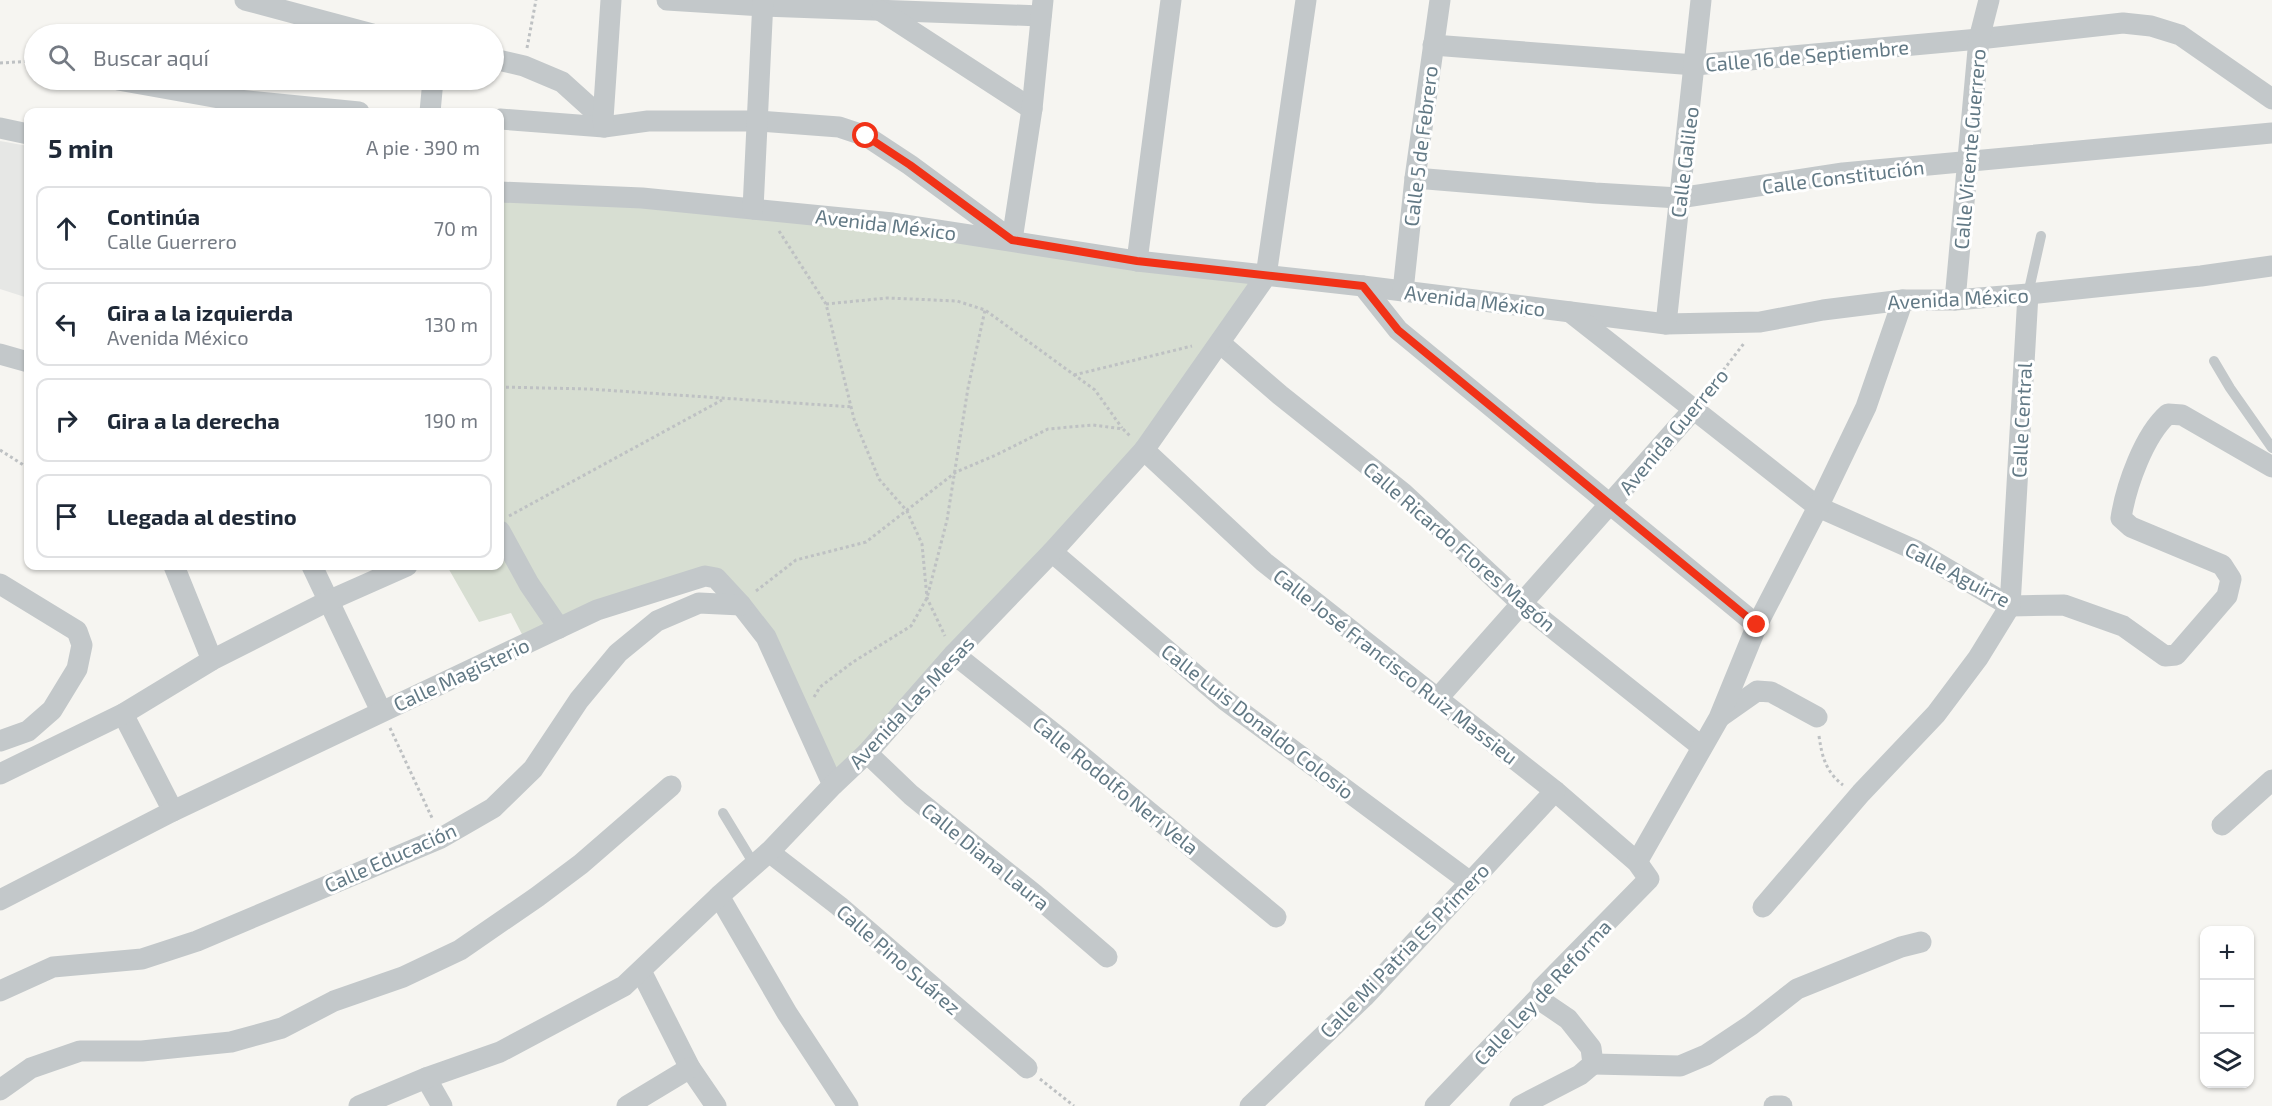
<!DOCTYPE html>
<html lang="es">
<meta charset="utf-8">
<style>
body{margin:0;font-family:"Exo 2",sans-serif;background:#f6f6f7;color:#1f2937}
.controls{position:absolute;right:18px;bottom:18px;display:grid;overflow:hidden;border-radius:12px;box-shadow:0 2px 4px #0004}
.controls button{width:54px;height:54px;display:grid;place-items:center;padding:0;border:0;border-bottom:2px solid #e0e1e3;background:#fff;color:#1f2937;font:30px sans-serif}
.stop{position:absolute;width:18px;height:18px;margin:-14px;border:4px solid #f13217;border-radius:50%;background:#fff}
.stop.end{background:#f13217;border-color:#fff;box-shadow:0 2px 6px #0008}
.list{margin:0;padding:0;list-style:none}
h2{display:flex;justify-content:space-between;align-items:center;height:78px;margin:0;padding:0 24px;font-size:26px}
h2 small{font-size:20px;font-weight:400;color:#747a83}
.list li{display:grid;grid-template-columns:39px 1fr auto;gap:18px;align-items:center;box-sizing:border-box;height:84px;margin:0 12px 12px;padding:0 12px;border:2px solid #e0e1e3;border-radius:12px}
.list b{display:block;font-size:22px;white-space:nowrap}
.list p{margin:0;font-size:20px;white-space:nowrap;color:#747a83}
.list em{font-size:20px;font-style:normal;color:#747a83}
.icon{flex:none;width:33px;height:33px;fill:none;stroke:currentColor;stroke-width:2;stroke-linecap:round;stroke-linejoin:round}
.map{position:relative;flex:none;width:2272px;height:1106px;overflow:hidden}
.search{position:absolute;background:#fff;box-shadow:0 2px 4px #0004;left:24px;top:24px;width:480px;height:66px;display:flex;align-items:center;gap:15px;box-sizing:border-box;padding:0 21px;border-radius:33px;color:#747a83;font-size:22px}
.panel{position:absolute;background:#fff;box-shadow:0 2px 4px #0004;left:24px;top:108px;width:480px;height:462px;border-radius:12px}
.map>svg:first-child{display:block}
</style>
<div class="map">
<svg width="2272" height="1106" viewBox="0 0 2272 1106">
<rect width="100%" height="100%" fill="#f6f5f1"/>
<polygon fill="#e6e7e5" points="0,141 28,146 28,298 0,289"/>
<polygon fill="#d7ded2" points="500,192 642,198 1266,276 1144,450 833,785 766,637 716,578 527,644 511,613 479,622 447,566 500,566"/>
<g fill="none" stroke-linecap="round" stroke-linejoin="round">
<g stroke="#bec1c3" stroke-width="3" stroke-dasharray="3 3" stroke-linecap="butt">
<polyline points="527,48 536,0"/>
<polyline points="0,63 34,61"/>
<polyline points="779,231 826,304 854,419 879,479 907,511 922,544 927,598 945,636"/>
<polyline points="826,304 887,298 957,301 985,310 1095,390 1122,428"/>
<polyline points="1074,375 1192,346"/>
<polyline points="500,387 589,389 853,407"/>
<polyline points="1705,394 1745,342"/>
<polyline points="0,450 28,468"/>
<polyline points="509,516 722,400"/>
<polyline points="756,591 796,560 866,542 956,472 996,455 1048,429 1093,425 1123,429 1131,437"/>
<polyline points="814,697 820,687 853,662 911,626 927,598 947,520 968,388 985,310"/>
<polyline points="390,728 433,820"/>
<path d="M1819,736c3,21 7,36 24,49"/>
<polyline points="1040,1079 1074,1106"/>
</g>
<g stroke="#c3c8ca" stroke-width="10">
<polyline points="2028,294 2041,236"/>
<polyline points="2214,361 2230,388 2272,448"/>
<polyline points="723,813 754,864"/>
</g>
<g stroke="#c3c8ca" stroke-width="21">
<polyline points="245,0 372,34"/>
<polyline points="667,0 763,6 1041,16"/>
<polyline points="881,11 1032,109"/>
<polyline points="1433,45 1695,65 1979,39 2123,23 2151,26 2180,35 2272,99"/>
<polyline points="494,59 524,66 562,82 603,119"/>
<polyline points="118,80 219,98 359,112"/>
<polyline points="430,112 433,80"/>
<polyline points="500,119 604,127 648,121 758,121 839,127 866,136 910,165 1012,240 1032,109 1043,0"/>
<polyline points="604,127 603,119 611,0"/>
<polyline points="0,128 28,134"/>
<polyline points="1415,178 1595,193 1679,198 1843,173 2272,133"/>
<polyline points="500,192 642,198 893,223 1137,261 1363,286 1666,324 1760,322 1823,310 1903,300 1955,300 2028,294 2201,276 2272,266"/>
<polyline points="753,209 763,0"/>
<polyline points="1137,261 1171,0"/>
<polyline points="1363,286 1398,330 1757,625"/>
<polyline points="1403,291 1415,178 1440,0"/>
<polyline points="1955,300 1979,39 1989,0"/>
<path d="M1570,312l248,195 97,43 95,56 54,-1 59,21 42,30 11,-1 51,-59 4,-17 -9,-14 -91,-38 -10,-9c5,-32 23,-83 47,-104l14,1 90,52"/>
<polyline points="1666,324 1701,0"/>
<polyline points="1220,343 1280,395 1403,493 1521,603 1702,747"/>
<polyline points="0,354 28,362"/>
<polyline points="1144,450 1264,562 1555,791 1637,862 1649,879 1542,988 1540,996 1435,1106"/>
<polyline points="500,531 529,584 559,628"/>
<polyline points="1052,552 1225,700 1470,882"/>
<polyline points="174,566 212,660"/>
<polyline points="312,566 381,711"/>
<polyline points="0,584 77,631 82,645 77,669 52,710 28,731 0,741"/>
<polyline points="954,654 1062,740 1276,917"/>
<polyline points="1438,698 1693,410"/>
<polyline points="123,714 173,811"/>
<polyline points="1720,717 1757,691 1771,692 1817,717"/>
<polyline points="867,753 911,795 1034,894 1107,957"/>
<polyline points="0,774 123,714 212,660 328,601 407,566"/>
<polyline points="2222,825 2272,780"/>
<polyline points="769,852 839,906 1027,1068"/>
<polyline points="1637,862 1719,718 1757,625 1818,507 1866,407 1903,300"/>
<polyline points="719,896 787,1013 848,1106"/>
<polyline points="0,900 173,811 597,610 705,576 716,578 741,605 766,637 833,785"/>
<polyline points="1763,907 1861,793 1936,714 1978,658 2010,606 2028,294"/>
<polyline points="641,971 690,1068 716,1106"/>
<polyline points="0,991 53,967 142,959 197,941 441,838 493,808 533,769 579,700 618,653 657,621 699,603 741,605"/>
<polyline points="1593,1064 1680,1066 1706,1055 1751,1025 1797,989 1901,947 1921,942"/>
<polyline points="426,1078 442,1106"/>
<polyline points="0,1090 31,1068 80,1051 142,1051 231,1042 282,1028 334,1001 403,977 460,950 537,897 581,864 671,786"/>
<polyline points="359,1106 426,1078 500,1052 624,986 719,896 769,852 833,785 867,753 954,654 1052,552 1144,450 1266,276 1306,0"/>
<polyline points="627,1106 690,1068"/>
<polyline points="1250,1106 1364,997 1555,791"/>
<polyline points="1520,1106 1580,1075 1593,1064 1591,1048 1568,1019 1543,1002 1540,996"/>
<polyline points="1774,1106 1782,1106"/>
</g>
</g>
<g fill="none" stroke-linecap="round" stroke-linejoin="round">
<polyline stroke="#f13217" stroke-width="8" points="866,136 910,165 1012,240 1137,261 1363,286 1398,330 1757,625"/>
</g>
<g text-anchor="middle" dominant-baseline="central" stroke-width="6" stroke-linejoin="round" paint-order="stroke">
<g font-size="20" fill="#627985" stroke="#fff">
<text transform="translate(1807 55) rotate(-5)">Calle 16 de Septiembre</text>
<text transform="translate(1420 146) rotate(-83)">Calle 5 de Febrero</text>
<text transform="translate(1969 149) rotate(-85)">Calle Vicente Guerrero</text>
<text transform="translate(1684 162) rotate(-83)">Calle Galileo</text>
<text transform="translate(1843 176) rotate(-7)">Calle Constitución</text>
<text transform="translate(886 224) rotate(7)">Avenida México</text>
<text transform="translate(1958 298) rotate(-3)">Avenida México</text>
<text transform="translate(1475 300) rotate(7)">Avenida México</text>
<text transform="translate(2021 420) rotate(-87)">Calle Central</text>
<text transform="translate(1673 431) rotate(-50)">Avenida Guerrero</text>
<text transform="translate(1460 546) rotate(41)">Calle Ricardo Flores Magón</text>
<text transform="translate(1958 574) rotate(28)">Calle Aguirre</text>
<text transform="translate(1396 666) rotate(38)">Calle José Francisco Ruiz Massieu</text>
<text transform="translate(461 674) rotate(-25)">Calle Magisterio</text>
<text transform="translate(911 702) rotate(-47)">Avenida Las Mesas</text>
<text transform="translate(1258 721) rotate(38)">Calle Luis Donaldo Colosio</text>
<text transform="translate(1116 785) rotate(39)">Calle Rodolfo Neri Vela</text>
<text transform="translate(986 856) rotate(39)">Calle Diana Laura</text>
<text transform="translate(390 857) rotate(-24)">Calle Educación</text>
<text transform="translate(1404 950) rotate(-46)">Calle Mi Patria Es Primero</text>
<text transform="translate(899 959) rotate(41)">Calle Pino Suárez</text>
<text transform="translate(1542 992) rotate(-47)">Calle Ley de Reforma</text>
</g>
</g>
</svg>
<div class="controls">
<button>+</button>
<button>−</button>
<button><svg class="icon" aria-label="layers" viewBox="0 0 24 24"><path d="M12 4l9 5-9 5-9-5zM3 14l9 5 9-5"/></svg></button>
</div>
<div class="stop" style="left:866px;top:136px"></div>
<div class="stop end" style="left:1757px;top:625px"></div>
<div class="search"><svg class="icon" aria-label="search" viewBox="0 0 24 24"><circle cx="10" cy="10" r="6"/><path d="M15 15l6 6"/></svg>Buscar aquí</div>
<section class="panel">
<h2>5 min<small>A pie · 390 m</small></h2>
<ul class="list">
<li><svg class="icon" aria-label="ahead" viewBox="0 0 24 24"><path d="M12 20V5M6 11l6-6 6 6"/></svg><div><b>Continúa</b><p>Calle Guerrero</p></div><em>70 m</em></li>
<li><svg class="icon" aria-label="left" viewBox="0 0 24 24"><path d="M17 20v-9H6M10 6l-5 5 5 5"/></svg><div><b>Gira a la izquierda</b><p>Avenida México</p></div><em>130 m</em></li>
<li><svg class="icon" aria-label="right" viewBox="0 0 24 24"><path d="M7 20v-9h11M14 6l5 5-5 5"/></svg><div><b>Gira a la derecha</b></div><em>190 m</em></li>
<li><svg class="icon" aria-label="arrive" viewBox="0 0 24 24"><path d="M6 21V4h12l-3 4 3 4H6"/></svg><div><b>Llegada al destino</b></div></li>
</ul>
</section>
</div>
